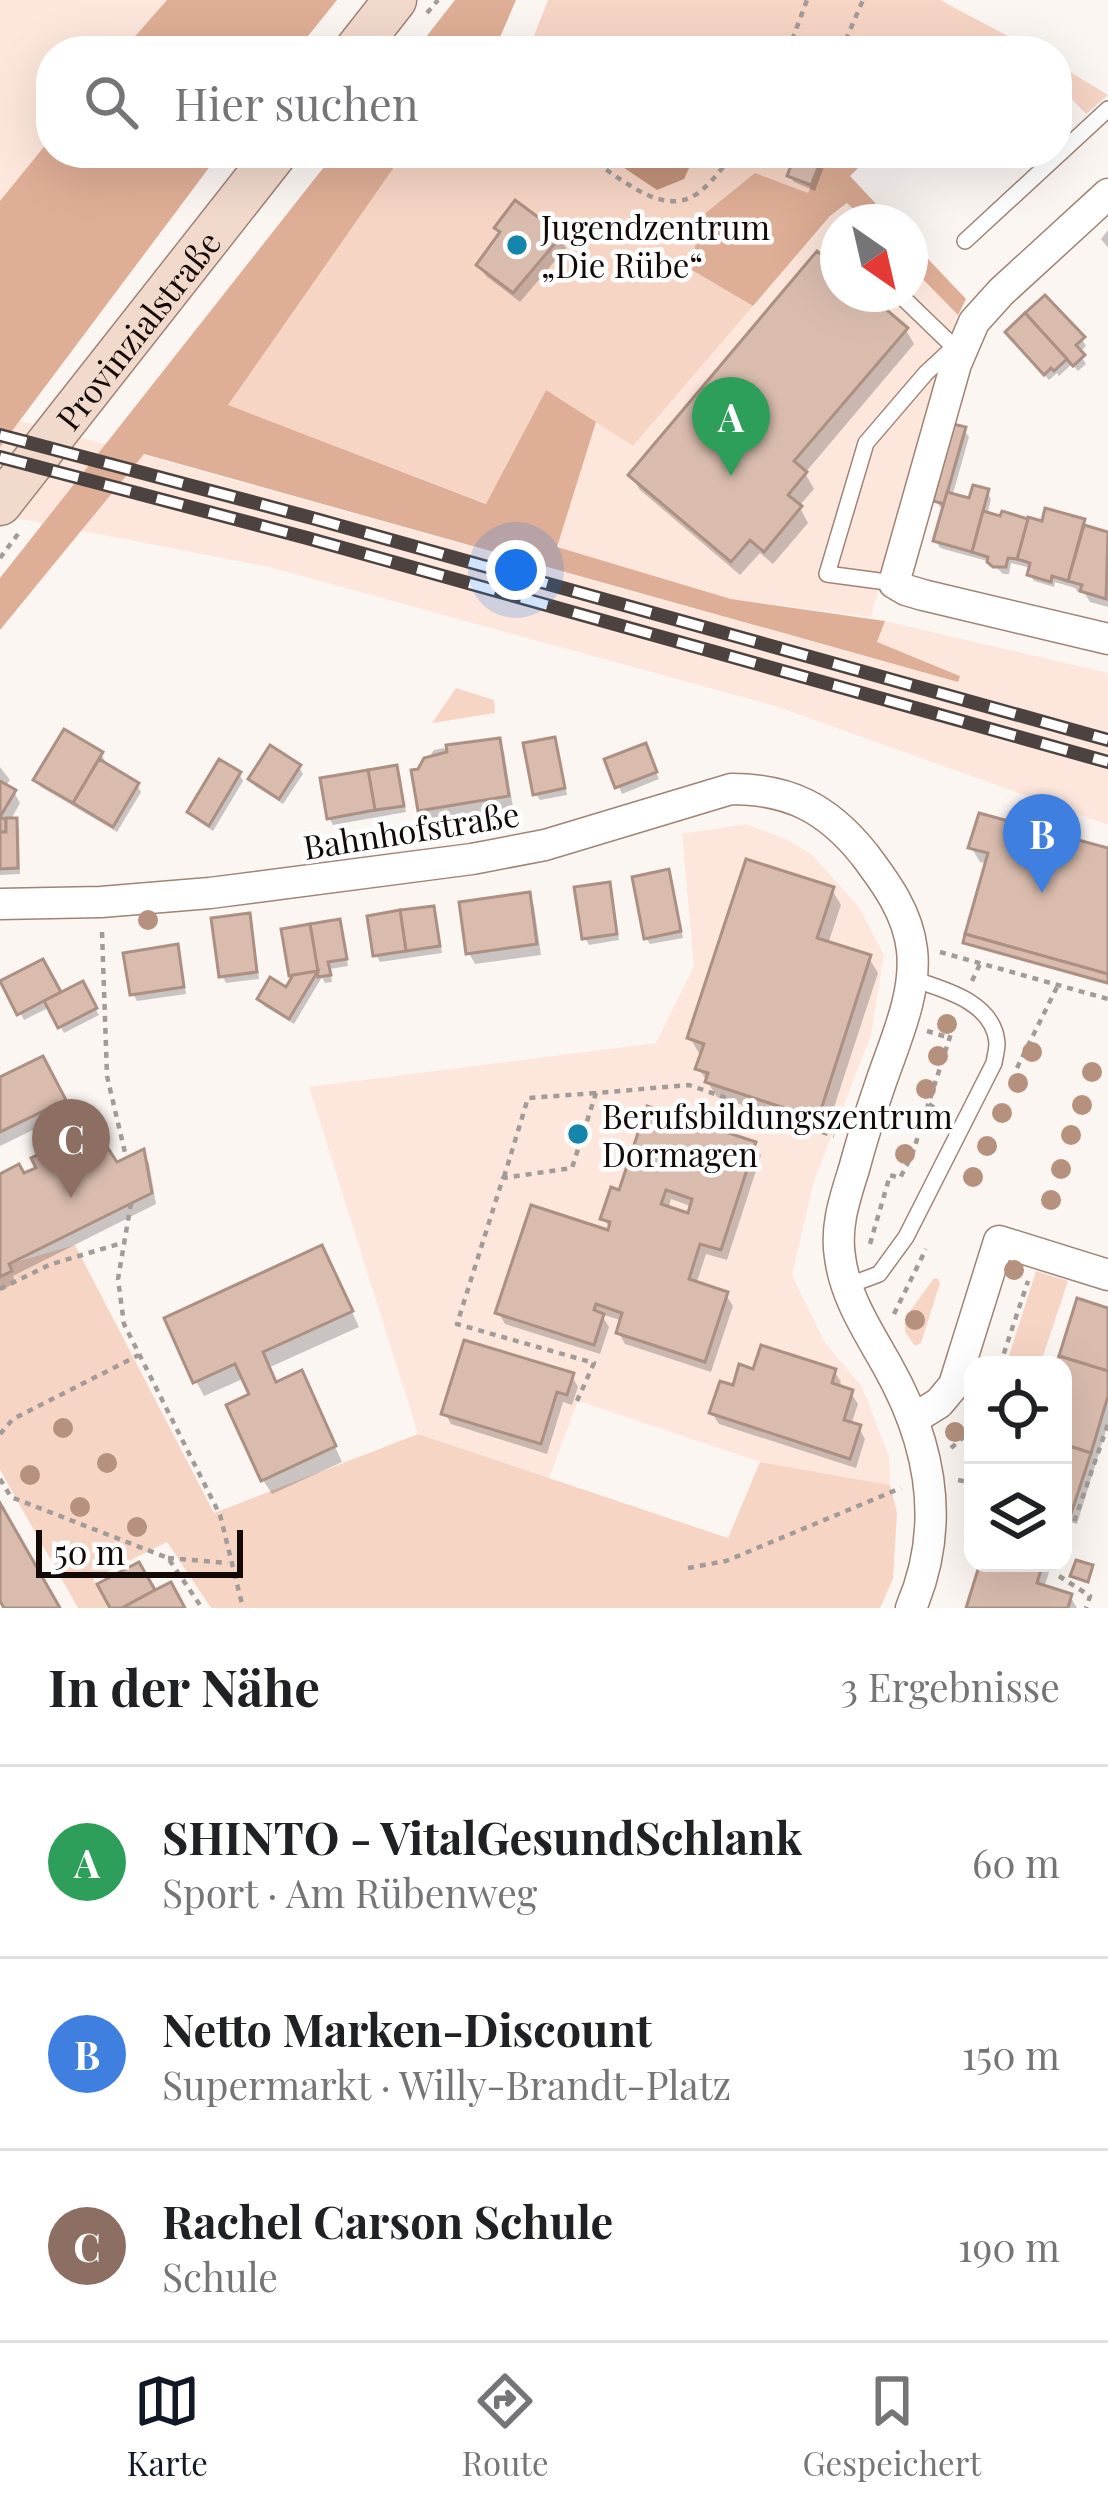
<!DOCTYPE html>
<html lang="de">
<meta charset="utf-8">
<style>
body{margin:0;font-family:"Playfair Display",serif;background:#f6f6f6;color:#202124}
.controls{position:absolute;right:36px;bottom:36px;display:grid;overflow:hidden;border-radius:24px;box-shadow:0 12px 48px #0002}
.controls button{width:108px;height:108px;display:grid;place-items:center;padding:0;border:0;border-bottom:3px solid #e0e0e0;background:#fff;color:#202124;font:60px sans-serif}
.compass{position:absolute;left:820px;top:204px;width:108px;height:108px;border-radius:50%;background:#fff;box-shadow:0 12px 48px #0002;rotate:146deg}
.scale{position:absolute;left:36px;bottom:30px;width:207px;box-sizing:border-box;padding-left:12px;border:6px solid #130906;border-top:0;font-size:33px;line-height:42px;white-space:nowrap;color:#130906;-webkit-text-stroke:9px #fff;paint-order:stroke}
.you{position:absolute;left:516px;top:570px;width:42px;height:42px;margin:-30px;border:9px solid #fff;border-radius:50%;background:#1a73e8;box-shadow:0 0 0 18px #1a73e833}
.badge{display:grid;place-items:center;width:78px;height:78px;border-radius:50%;background:#111827;color:#fff;font-size:39px;font-weight:700}
.pin{position:absolute;translate:-50% -99px;filter:drop-shadow(0 3px 6px #0008)}
.pin::after{content:'';position:absolute;top:63px;width:42px;height:36px;background:inherit;clip-path:polygon(0 0,100% 0,50% 100%)}
.list{margin:0;padding:0;list-style:none}
h2{display:flex;justify-content:space-between;align-items:center;height:156px;margin:0;padding:0 48px;font-size:51px}
h2 small{font-size:39px;font-weight:400;color:#757577}
.list li{display:grid;grid-template-columns:78px 1fr auto;gap:36px;align-items:center;box-sizing:border-box;height:192px;padding:0 48px;border-top:3px solid #e0e0e0}
.list b{display:block;font-size:45px;white-space:nowrap}
.list p{margin:0;font-size:39px;white-space:nowrap;color:#757577}
.list em{font-size:39px;font-style:normal;color:#757577}
.icon{flex:none;width:66px;height:66px;fill:none;stroke:currentColor;stroke-width:2;stroke-linecap:round;stroke-linejoin:round}
.map{position:relative;flex:none;width:1108px;height:1608px;overflow:hidden}
.search{position:absolute;background:#fff;box-shadow:0 12px 48px #0002;left:36px;right:36px;top:36px;height:132px;display:flex;align-items:center;gap:30px;box-sizing:border-box;padding:0 42px;border-radius:48px;color:#757577;font-size:45px}
.sheet{height:732px;background:#fff}
nav{display:flex;justify-content:space-around;align-items:center;box-sizing:border-box;height:168px;border-top:3px solid #e0e0e0;background:#fff;font-size:33px;color:#757577}
nav a{display:grid;justify-items:center;gap:6px}
nav .on{color:#111827}
.map>svg:first-child{display:block}
</style>
<div class="map">
<svg width="1108" height="1608" viewBox="0 0 1108 1608">
<rect width="100%" height="100%" fill="#fcf6f3"/>
<g fill="#fde7dc">
<polygon points="0,0 167,0 122,51 51,51 51,138 0,201"/>
<polygon points="848,203 867,222 838,222 838,294 910,294 910,266 958,315 871,617 731,599 556,547 596,422 633,446 830,216"/>
<polygon points="0,415 957,682 959,675 876,642 885,621 1108,673 1108,825 775,706 269,567 0,515"/>
<polygon points="746,824 786,839 812,855 858,906 884,955 871,1035 814,1181 792,1275 824,1341 862,1387 889,1456 890,1485 760,1462 578,1401 549,1478 418,1434 309,1087 656,1043 694,966 682,834"/>
</g>
<g fill="#f7d5c5">
<polygon points="548,0 940,0 1036,51 1002,51 992,42 982,51 528,51"/>
<polygon points="1057,64 1108,95 1086,114 1057,83"/>
<polygon points="404,153 436,153 484,161 487,153 824,153 808,193 690,269 753,306 633,446 546,390 487,504 227,405"/>
<polygon points="456,688 494,700 495,713 432,723"/>
<polygon points="75,1245 214,1513 418,1434 728,1538 760,1462 890,1485 897,1513 893,1579 880,1608 211,1608 167,1542 93,1579 109,1608 78,1608 0,1470 0,1277 9,1264"/>
<polygon points="1036,1271 1068,1281 1040,1365 1006,1365"/>
<polygon points="934,1278 938,1279 940,1283 921,1343 915,1346 905,1332 905,1318"/>
</g>
<g fill="#dfae96">
<polygon points="167,0 337,0 296,51 122,51"/>
<polygon points="455,0 516,0 494,51 415,51"/>
<polygon points="51,138 51,153 220,153 0,447 0,201"/>
<polygon points="335,153 404,153 228,405 486,504 546,390 596,422 557,547 731,599 885,621 877,642 960,676 958,682 144,454 0,630 0,578"/>
<polygon points="824,153 873,153 850,176 893,222 867,222 847,203 830,216 753,306 690,269 702,216 755,173 808,193"/>
<polygon points="910,240 966,299 958,315 910,266"/>
</g>
<polygon fill="#c2927b" points="602,153 696,153 684,179 657,190"/>
<g fill="#0003" fill-rule="evenodd">
<polygon points="799,153 829,153 815,191 794,182 790,176"/>
<polygon points="1108,230 1108,248 1101,239"/>
<polygon points="502,235 559,237 566,248 520,302 486,276 479,265"/>
<polygon points="838,273 838,294 863,294 906,330 914,344 805,473 814,489 799,506 808,523 773,564 760,553 740,575 640,490 631,476"/>
<polygon points="1012,339 1082,339 1086,346 1079,353 1086,364 1078,371 1072,364 1059,376 1057,373 1049,380"/>
<polygon points="964,430 969,437 952,497 971,502 987,492 991,499 987,515 1044,524 1084,522 1088,529 1108,535 1108,607 1090,602 1085,594 1078,592 1075,588 1055,582 1054,587 1034,581 1030,574 1031,568 1011,563 1009,574 1003,574 991,562 940,548 936,541 946,509 940,507 936,500"/>
<polygon points="554,740 558,747 567,795 540,800 536,794"/>
<polygon points="498,741 504,752 513,807 428,821 421,810 434,759 431,754 434,750 444,748 451,759"/>
<polygon points="101,754 105,761 103,765 137,785 141,792 117,832 41,787 37,780"/>
<polygon points="649,754 659,779 622,794 608,761"/>
<polygon points="0,767 10,780 5,787 14,792 20,803 10,821 15,821 19,828 20,874 0,875"/>
<polygon points="299,767 303,774 283,804 255,786 251,779"/>
<polygon points="396,768 400,775 406,812 333,825 329,818"/>
<polygon points="239,774 243,781 213,831 195,819 191,812"/>
<polygon points="971,847 1108,852 1108,985 968,945 988,864 980,862"/>
<polygon points="668,872 671,879 683,938 650,944 646,938"/>
<polygon points="608,885 612,892 619,940 589,945 585,938"/>
<polygon points="832,890 841,905 828,944 869,958 878,973 826,1132 717,1097 699,1069 703,1054 699,1053 690,1038"/>
<polygon points="528,895 534,906 541,955 475,964 469,953"/>
<polygon points="432,909 436,916 442,953 380,962 376,955"/>
<polygon points="248,916 252,923 259,979 226,983 222,976"/>
<polygon points="338,922 342,929 348,966 330,969 332,982 325,983 322,977 294,1024 264,1006 260,999 287,991 294,979 292,975"/>
<polygon points="176,947 180,954 186,994 137,1001 133,994"/>
<polygon points="42,962 60,996 82,985 99,1015 64,1033 50,1007 24,1020 4,982"/>
<polygon points="41,1060 70,1112 0,1146 0,1080"/>
<path d="M754,1144l7,11 -34,105 -21,-6 -10,31 30,10 7,11 -22,66 -86,-28 -6,-11 4,-12 -22,-7 8,13 -9,27 -95,-30 -6,-11 114,-78 -9,-17 17,-24zM671,1199l22,8 -4,10 -21,-7z"/>
<polygon points="143,1153 149,1163 156,1204 13,1276 15,1283 0,1291 0,1177 23,1177 115,1166"/>
<polygon points="330,1264 359,1327 268,1368 276,1385 309,1389 342,1462 272,1494 263,1480 253,1396 245,1378 204,1396 196,1381"/>
<polygon points="1108,1311 1108,1424 1077,1524 1063,1520 1063,1365 1059,1365"/>
<polygon points="834,1371 841,1382 839,1388 851,1393 858,1404 851,1425 859,1428 865,1439 856,1468 719,1424 712,1413 735,1389"/>
<polygon points="572,1376 578,1387 572,1405 563,1402 547,1454 451,1424 445,1413"/>
<polygon points="983,1563 1052,1563 1044,1588 1070,1596 1077,1608 969,1608"/>
</g>
<g fill="#d9bcae" stroke="#ac9083" stroke-width="3" fill-rule="evenodd">
<polygon points="796,153 824,153 811,185 787,176"/>
<polygon points="515,200 562,235 513,293 476,265 500,232 494,228"/>
<polygon points="817,251 838,269 838,294 868,294 908,328 794,461 807,472 788,495 802,506 764,552 750,540 731,562 628,475"/>
<polygon points="1045,295 1085,337 1076,345 1085,355 1073,366 1025,313"/>
<polygon points="1025,313 1067,359 1054,371 1051,368 1044,375 1005,332"/>
<polygon points="953,424 966,427 944,504 933,501"/>
<polygon points="973,485 989,489 972,552 933,541 947,492 969,498"/>
<polygon points="1045,508 1085,519 1068,581 1052,576 1051,582 1027,575 1030,563 1017,559 1028,517 1042,521"/>
<polygon points="983,511 1000,516 1002,511 1028,519 1017,559 1008,558 1006,567 993,567 987,562 988,557 972,552"/>
<polygon points="1084,525 1108,532 1106,599 1080,591 1082,585 1068,581"/>
<polygon points="64,729 103,752 73,803 33,780"/>
<polygon points="555,737 565,788 533,795 523,743"/>
<polygon points="500,738 509,796 418,811 411,770 418,769 424,758 447,752 446,745"/>
<polygon points="646,743 657,772 615,788 604,759"/>
<polygon points="270,745 301,765 279,799 248,779"/>
<polygon points="99,759 139,783 113,827 73,803"/>
<polygon points="219,759 241,772 209,826 187,812"/>
<polygon points="397,765 404,806 375,810 368,770"/>
<polygon points="368,770 375,810 327,819 320,778"/>
<polygon points="0,781 16,790 0,817 6,820 6,832 0,832"/>
<polygon points="979,813 1108,848 1108,974 965,934 988,853 968,848"/>
<polygon points="6,818 17,818 18,868 0,869 0,832 6,832"/>
<polygon points="746,859 834,887 817,938 871,955 818,1119 705,1082 708,1073 695,1069 704,1044 687,1038"/>
<polygon points="669,869 681,931 644,939 632,877"/>
<polygon points="610,882 617,934 582,939 574,887"/>
<polygon points="530,892 537,944 466,954 459,902"/>
<polygon points="434,906 440,946 406,951 400,910"/>
<polygon points="400,910 406,951 373,956 367,916"/>
<polygon points="250,913 257,972 219,977 211,918"/>
<polygon points="340,919 347,959 328,962 331,975 318,977 310,924"/>
<polygon points="310,924 318,971 289,976 281,929"/>
<polygon points="965,934 1108,974 1108,983 963,943"/>
<polygon points="178,944 184,987 130,995 123,953"/>
<polygon points="43,959 61,992 17,1015 0,981"/>
<polygon points="318,971 289,1019 257,999 270,977 286,987 293,975"/>
<polygon points="83,981 97,1008 58,1028 44,1001"/>
<polygon points="43,1056 66,1100 0,1132 0,1077"/>
<path d="M647,1106l109,36 -35,108 -21,-6 -11,35 39,13 -23,70 -89,-29 6,-20 -26,-9 -2,6 10,4 -10,31 -99,-32 36,-108 77,25 2,-8 -10,-3 11,-32 8,3zM666,1190l26,9 -4,14 -27,-9z"/>
<polygon points="87,1116 117,1162 144,1149 152,1193 9,1264 12,1271 0,1277 0,1174 19,1164 24,1173 36,1168 31,1158 59,1145"/>
<polygon points="322,1245 353,1311 263,1352 276,1382 302,1370 336,1446 261,1481 226,1405 249,1394 235,1364 193,1383 164,1318"/>
<polygon points="1077,1298 1108,1308 1108,1371 1059,1356"/>
<polygon points="464,1340 574,1373 567,1395 557,1392 541,1444 441,1414"/>
<polygon points="761,1345 836,1369 832,1383 853,1390 844,1420 861,1425 850,1459 709,1413 720,1381 733,1385 739,1364 753,1369"/>
<polygon points="1059,1356 1108,1371 1108,1396 1091,1453 1063,1444 1063,1365 1056,1365"/>
<polygon points="1063,1444 1091,1453 1071,1514 1063,1512"/>
<polygon points="0,1503 60,1608 4,1608 0,1601"/>
<polygon points="1076,1560 1093,1565 1088,1582 1070,1576"/>
<polygon points="139,1562 155,1590 122,1608 110,1608 97,1584"/>
<polygon points="980,1563 1043,1563 1037,1583 1072,1594 1068,1608 966,1608"/>
<polygon points="171,1582 185,1608 122,1608 155,1590"/>
</g>
<g fill="none" stroke-linecap="round" stroke-linejoin="round">
<defs>
<g id="service">
<polyline points="965,241 1108,109"/>
<polyline points="899,294 954,347"/>
<polyline points="894,583 827,574 866,443 926,373 954,347"/>
<path d="M847,1286l32,-12 27,-37 88,-174c1,-7 3,-13 3,-20 -3,-41 -54,-54 -85,-64"/>
</g>
<g id="minor">
<polyline points="1108,194 1001,292 974,322 956,364 894,583 906,590 923,595 1108,639"/>
<path d="M0,904l101,-2 109,-9 262,-34 73,-14 186,-56c58,0 96,19 133,65 22,29 44,59 48,96 5,44 -17,91 -31,132 -10,29 -19,57 -27,87 -9,29 -19,57 -14,88 5,40 28,74 47,108 43,76 60,159 24,243"/>
<polyline points="915,1418 939,1403 954,1385 999,1241 1108,1275"/>
</g>
<g id="secondary">
<polyline points="355,51 395,0"/>
<path id="s1" d="M0,504l276,-351"/>
</g>
</defs>
<use href="#service" stroke="#9e8376" stroke-width="18"/>
<use href="#minor" stroke="#9e8376" stroke-width="33"/>
<use href="#secondary" stroke="#9e8376" stroke-width="45"/>
<g stroke="#a29b98" stroke-width="4.5" stroke-dasharray="6 6" stroke-linecap="butt">
<polyline points="427,13 438,0"/>
<polyline points="788,51 807,0"/>
<polyline points="841,51 863,0"/>
<path d="M589,153c12,15 29,25 45,35 52,30 69,5 100,-35"/>
<polyline points="0,558 18,534"/>
<polyline points="102,932 107,1076 126,1157"/>
<polyline points="940,952 1108,999"/>
<polyline points="972,981 980,964"/>
<polyline points="927,1031 950,1038"/>
<polyline points="1017,1068 1058,985"/>
<polyline points="929,1104 940,1112"/>
<polyline points="899,1116 904,1118 902,1123 920,1129"/>
<polyline points="504,1177 528,1098 596,1093"/>
<polyline points="131,1203 118,1279 124,1324 220,1515 243,1608"/>
<polyline points="870,1244 890,1175 900,1178 912,1155 956,1018"/>
<polyline points="0,1289 49,1265 125,1242"/>
<polyline points="894,1314 926,1249"/>
<polyline points="1000,1365 1028,1281"/>
<polyline points="577,1401 594,1363 457,1324 503,1178 572,1168 596,1093 689,1085 834,1136"/>
<polyline points="0,1434 13,1419 139,1355"/>
<polyline points="951,1448 973,1429"/>
<polyline points="0,1479 11,1497 168,1558 202,1608"/>
<polyline points="958,1480 973,1483"/>
<polyline points="1063,1524 1074,1522 1108,1424"/>
<polyline points="168,1558 228,1563"/>
<polyline points="688,1568 726,1561 901,1488"/>
<polyline points="1059,1576 1090,1596 1086,1608"/>
</g>
<use href="#service" stroke="#fff" stroke-width="15"/>
<use href="#minor" stroke="#fff" stroke-width="30"/>
<use href="#secondary" stroke="#f1d9cc" stroke-width="42"/>
<defs>
<g id="rail">
<polyline points="0,435 312,518 1108,740"/>
<polyline points="0,457 307,538 1108,762"/>
</g>
</defs>
<use href="#rail" stroke="#4c4340" stroke-width="14"/>
<use href="#rail" stroke="#fff" stroke-width="9" stroke-dasharray="27" stroke-linecap="butt"/>
</g>
<g fill="#b6917e">
<circle cx="148" cy="920" r="10"/>
<circle cx="947" cy="1024" r="10"/>
<circle cx="1032" cy="1052" r="10"/>
<circle cx="938" cy="1056" r="10"/>
<circle cx="1092" cy="1072" r="10"/>
<circle cx="1018" cy="1083" r="10"/>
<circle cx="926" cy="1089" r="10"/>
<circle cx="1082" cy="1105" r="10"/>
<circle cx="1002" cy="1113" r="10"/>
<circle cx="916" cy="1122" r="10"/>
<circle cx="1071" cy="1135" r="10"/>
<circle cx="987" cy="1146" r="10"/>
<circle cx="905" cy="1154" r="10"/>
<circle cx="1061" cy="1169" r="10"/>
<circle cx="973" cy="1177" r="10"/>
<circle cx="1051" cy="1200" r="10"/>
<circle cx="1014" cy="1270" r="10"/>
<circle cx="915" cy="1320" r="10"/>
<circle cx="63" cy="1428" r="10"/>
<circle cx="955" cy="1432" r="10"/>
<circle cx="107" cy="1463" r="10"/>
<circle cx="30" cy="1475" r="10"/>
<circle cx="80" cy="1507" r="10"/>
<circle cx="137" cy="1527" r="10"/>
</g>
<g fill="#1486ac" stroke="#fff" stroke-width="4.5">
<circle cx="517" cy="245" r="12"/>
<circle cx="578" cy="1134" r="12"/>
</g>
<g text-anchor="middle" dominant-baseline="central" stroke-width="9" stroke-linejoin="round" paint-order="stroke">
<g font-size="33" fill="#130906" stroke="#fff" text-anchor="start">
<text x="541" y="226">Jugendzentrum<tspan x="541" dy="38">„Die Rübe“</tspan></text>
<text x="602" y="1115">Berufsbildungszentrum<tspan x="602" dy="38">Dormagen</tspan></text>
</g>
<g font-size="33" fill="#130906" stroke="#fff">
<text stroke="none"><textPath href="#s1" startOffset="222">Provinzialstraße</textPath></text>
<text transform="translate(411 829) rotate(-9)">Bahnhofstraße</text>
</g>
</g>
</svg>
<div class="controls">
<button><svg class="icon" aria-label="locate" viewBox="0 0 24 24"><circle cx="12" cy="12" r="6"/><path d="M12 2v4M12 18v4M2 12h4M18 12h4"/></svg></button>
<button><svg class="icon" aria-label="layers" viewBox="0 0 24 24"><path d="M12 4l9 5-9 5-9-5zM3 14l9 5 9-5"/></svg></button>
</div>
<svg class="compass" viewBox="-18 -18 36 36"><path d="M0-13l5 13h-10z" fill="#e53935"/><path d="M0 13l5-13h-10z" fill="#757577"/></svg>
<div class="scale">50 m</div>
<div class="you"></div>
<div class="pin badge" style="left:731px;top:476px;background:#2e9e5b">A</div>
<div class="pin badge" style="left:1042px;top:893px;background:#3f7fe0">B</div>
<div class="pin badge" style="left:71px;top:1198px;background:#8d6e63">C</div>
<div class="search"><svg class="icon" aria-label="search" viewBox="0 0 24 24"><circle cx="10" cy="10" r="6"/><path d="M15 15l6 6"/></svg>Hier suchen</div>
</div>
<section class="sheet">
<h2>In der Nähe<small>3 Ergebnisse</small></h2>
<ul class="list">
<li><span class="badge" style="background:#2e9e5b">A</span><div><b>SHINTO - VitalGesundSchlank</b><p>Sport · Am Rübenweg</p></div><em>60 m</em></li>
<li><span class="badge" style="background:#3f7fe0">B</span><div><b>Netto Marken-Discount</b><p>Supermarkt · Willy-Brandt-Platz</p></div><em>150 m</em></li>
<li><span class="badge" style="background:#8d6e63">C</span><div><b>Rachel Carson Schule</b><p>Schule</p></div><em>190 m</em></li>
</ul>
</section>
<nav>
<a class="on"><svg class="icon" aria-label="map" viewBox="0 0 24 24"><path d="M3 6l6-2 6 2 6-2v14l-6 2-6-2-6 2zM9 4v14M15 6v14"/></svg>Karte</a>
<a><svg class="icon" aria-label="directions" viewBox="0 0 24 24"><path d="M12 3l9 9-9 9-9-9zM9 14v-3h6M13 9l2 2-2 2"/></svg>Route</a>
<a><svg class="icon" aria-label="saved" viewBox="0 0 24 24"><path d="M7 4h10v16l-5-4-5 4z"/></svg>Gespeichert</a>
</nav>
